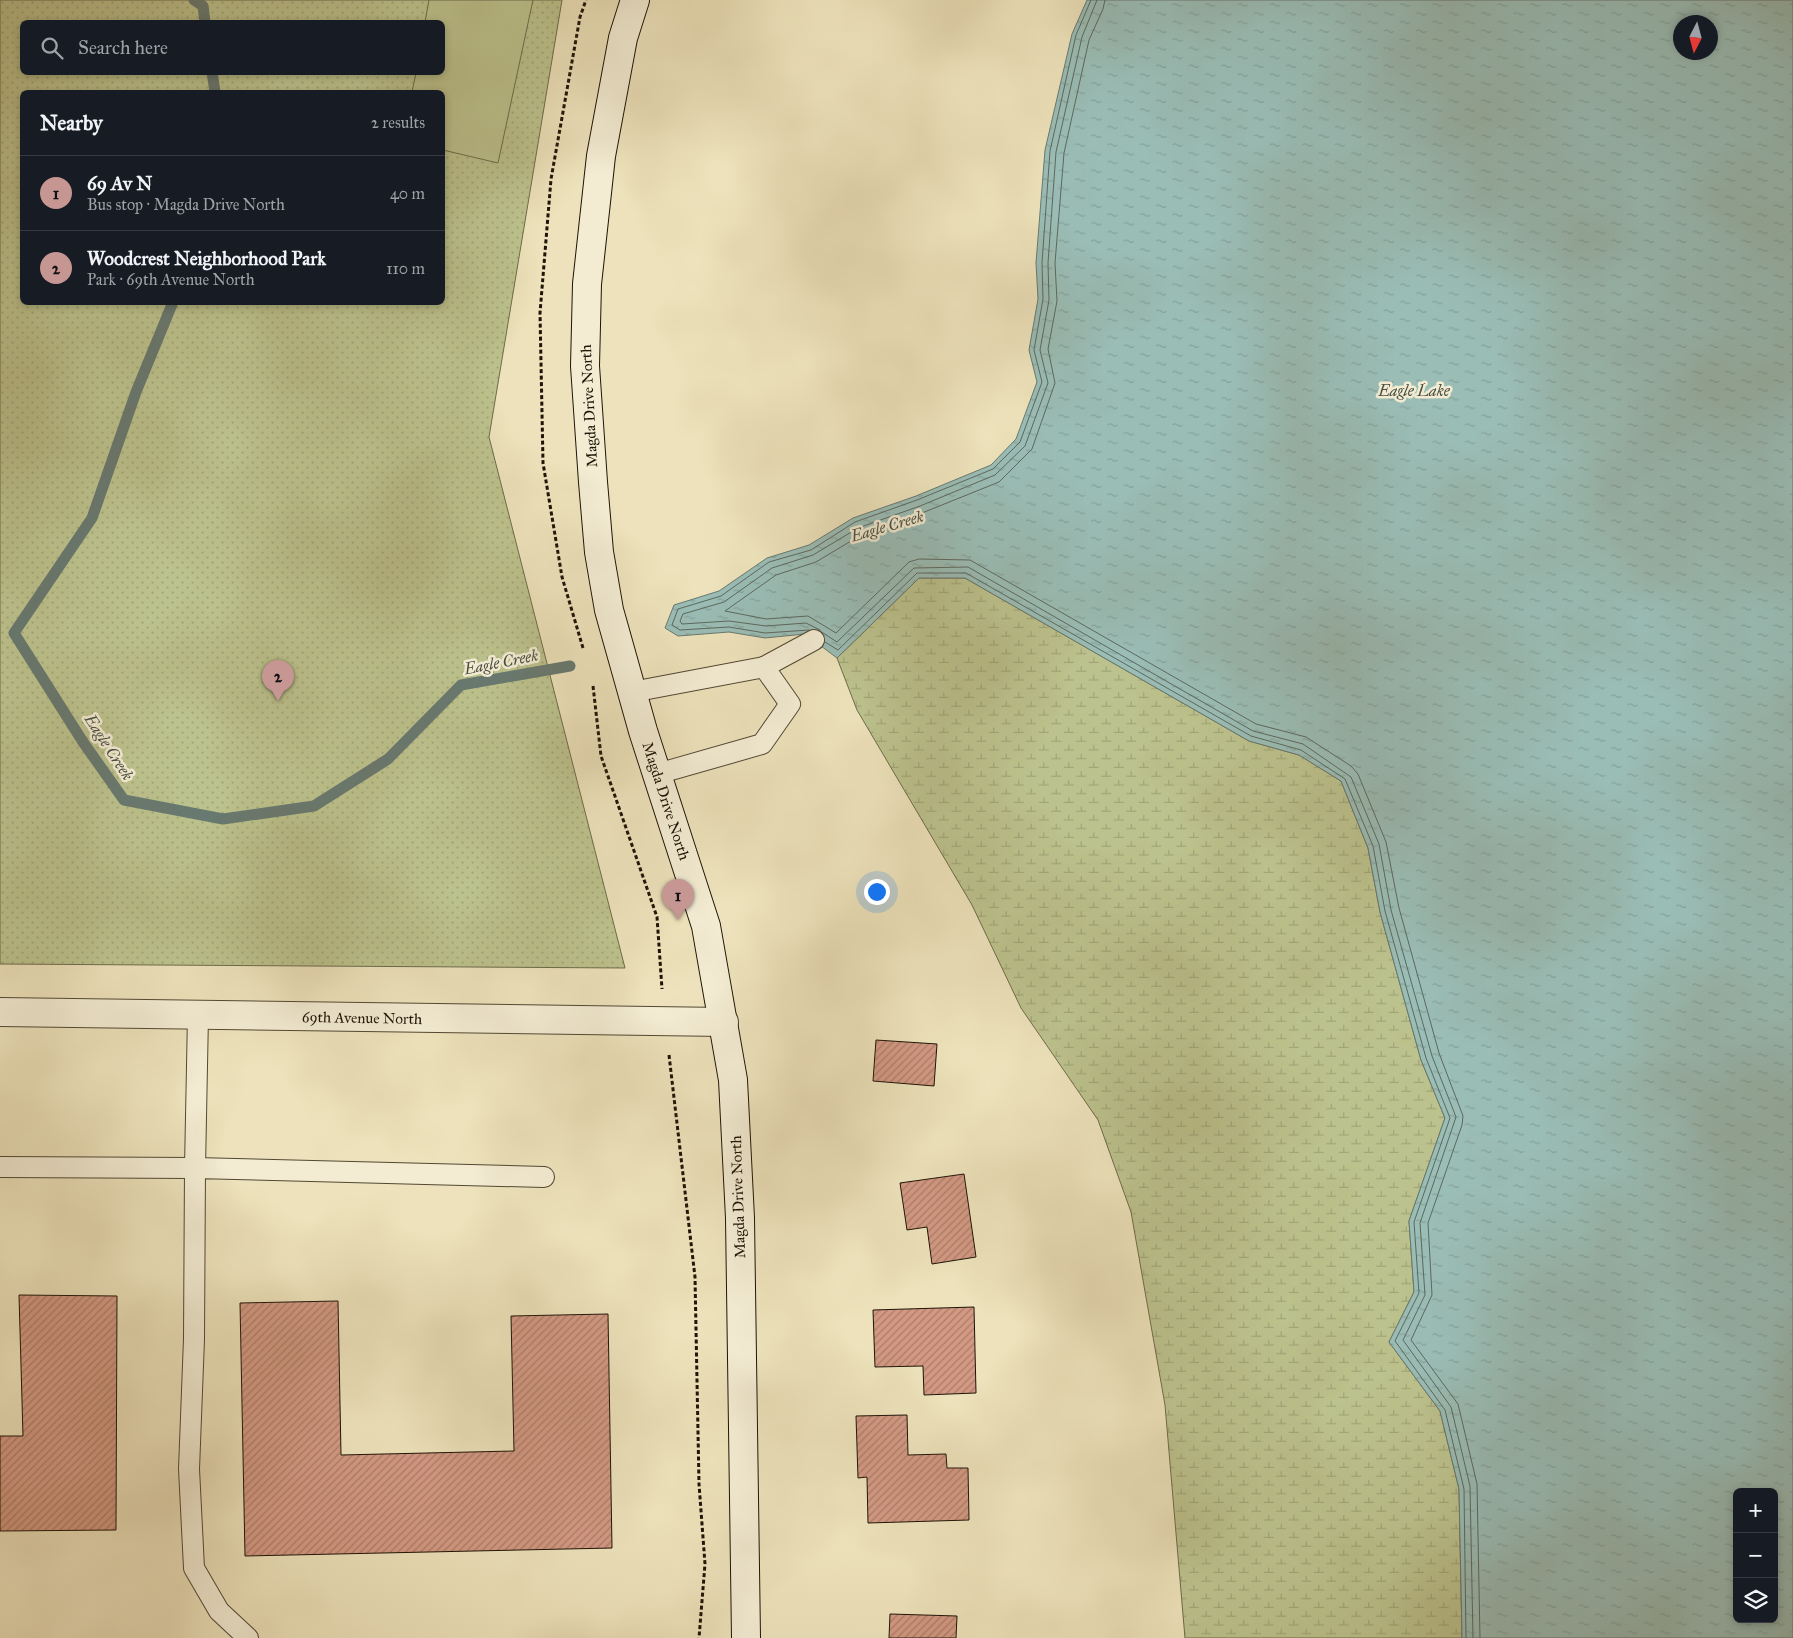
<!DOCTYPE html>
<meta charset="utf-8">
<style>
body{margin:0;font-family:"IM FELL Great Primer",serif;background:#20242c;color:#f1f3f6}
.controls{position:absolute;right:15px;bottom:15px;display:grid;overflow:hidden;border-radius:8px;box-shadow:0 2px 8px #0003}
.controls button{width:45px;height:45px;display:grid;place-items:center;padding:0;border:0;border-bottom:1px solid #363941;background:#171b24;color:#f1f3f6;font:25px sans-serif}
.compass{position:absolute;left:1673px;top:15px;width:45px;height:45px;border-radius:50%;background:#171b24;box-shadow:0 2px 8px #0003;rotate:186deg}
.you{position:absolute;left:876px;top:891px;width:18px;height:18px;margin:-12px;border:4px solid #fff;border-radius:50%;background:#1a73e8;box-shadow:0 0 0 8px #1a73e833}
.badge{display:grid;place-items:center;width:32px;height:32px;border-radius:50%;background:#c59692;color:#111;font-size:16px;font-weight:700}
.pin{position:absolute;translate:-50% -41px;filter:drop-shadow(0 1px 2px #0008)}
.pin::after{content:'';position:absolute;top:26px;width:18px;height:15px;background:inherit;clip-path:polygon(0 0,100% 0,50% 100%)}
.list{margin:0;padding:0;list-style:none}
h2{display:flex;justify-content:space-between;align-items:center;height:65px;margin:0;padding:0 20px;font-size:21px}
h2 small{font-size:16px;font-weight:400;color:#9ea1a6}
.list li{display:grid;grid-template-columns:32px 1fr auto;gap:15px;align-items:center;box-sizing:border-box;height:75px;padding:0 20px;border-top:1px solid #363941}
.list b{display:block;font-size:19px;white-space:nowrap}
.list p{margin:0;font-size:16px;white-space:nowrap;color:#9ea1a6}
.list em{font-size:16px;font-style:normal;color:#9ea1a6}
.icon{flex:none;width:28px;height:28px;fill:none;stroke:currentColor;stroke-width:2;stroke-linecap:round;stroke-linejoin:round}
.map{position:relative;flex:none;width:1793px;height:1638px;overflow:hidden}
.search{position:absolute;background:#171b24;box-shadow:0 2px 8px #0003;left:20px;top:20px;width:425px;height:55px;display:flex;align-items:center;gap:12px;box-sizing:border-box;padding:0 18px;border-radius:8px;color:#9ea1a6;font-size:19px}
.panel{position:absolute;background:#171b24;box-shadow:0 2px 8px #0003;left:20px;top:90px;width:425px;height:215px;border-radius:8px}
.map>svg:first-child{display:block}
</style>
<div class="map">
<svg width="1793" height="1638" viewBox="0 0 1793 1638">
<defs>
<pattern id="grass-dots" width="8" height="8" patternUnits="userSpaceOnUse" patternTransform="scale(1.25)"><rect width="8" height="8" fill="#bcc28d"/><path d="M2 2h.1M6 6h.1" fill="none" stroke="#a1a678" stroke-width="1.8" stroke-linecap="round"/></pattern>
<pattern id="wetland-marsh" width="20" height="14" patternUnits="userSpaceOnUse" patternTransform="scale(1.25)"><rect width="20" height="14" fill="#bcc28d"/><path d="M1 5h8M5 5V1M11 12h8M15 12V8" fill="none" stroke="#a1a678"/></pattern>
<pattern id="water-ripples" width="26" height="14" patternUnits="userSpaceOnUse" patternTransform="scale(1.25)"><rect width="26" height="14" fill="#9abdb6"/><path d="M2 4q2-2 4 0t4 0M15 11q2-2 4 0t4 0" fill="none" stroke="#84a29b"/></pattern>
<pattern id="building-hatch" width="6" height="6" patternUnits="userSpaceOnUse" patternTransform="scale(1.25)"><rect width="6" height="6" fill="#d39983"/><path d="M-1 1l2-2M0 6l6-6M5 7l2-2" fill="none" stroke="#ab7c69"/></pattern>
</defs>
<rect width="100%" height="100%" fill="#ede2bb"/>
<filter id="stains"><feTurbulence type="fractalNoise" baseFrequency=".004" numOctaves="4"/><feColorMatrix values="0 0 0 0 .2 0 0 0 0 .09 0 0 0 0 .02 0 0 0 .5 -.17"/></filter>
<radialGradient id="worn" r=".72"><stop offset=".6" stop-color="#630" stop-opacity="0"/><stop offset="1" stop-color="#630" stop-opacity=".3"/></radialGradient>
<path fill="url(#grass-dots)" stroke="#6d6b4a" fill-rule="evenodd" d="M0,0h562l-73,437 136,531 -625,-4zM22,22h420v50h-420zM22,92h420v210h-420z"/>
<polygon fill="url(#wetland-marsh)" stroke="#6d6b4a" points="919,578 965,578 1249,741 1299,755 1341,781 1368,848 1380,912 1421,1060 1445,1118 1409,1221 1414,1292 1389,1342 1440,1411 1459,1489 1462,1638 1185,1638 1165,1405 1131,1212 1098,1120 1021,1008 972,905 857,710 837,658"/>
<polygon fill="#bcc28d" stroke="#6d6b4a" points="429,0 533,0 498,163 443,150 442,92 412,92 416,73 442,72 442,22 425,22"/>
<path fill="url(#water-ripples)" stroke="#687970" fill-rule="evenodd" d="M1087,0h706v1638h-331l-3,-149 -19,-78 -51,-69 25,-50 -5,-71 36,-103 -24,-58 -41,-148 -12,-64 -27,-67 -42,-26 -50,-14 -284,-163h-46l-82,80 -32,-24 -40,4 -36,-6 -51,4 -13,-8 9,-23 45,-14 48,-33 42,-13 44,-27 63,-22 75,-31 25,-26 21,-57 -8,-32 9,-51 -2,-36 9,-113 27,-116zM1680,22h30v30h-30zM1737,1492h37v127h-37z"/>
<g fill="none" stroke-linecap="round" stroke-linejoin="round">
<g stroke="#5c685e" stroke-width="1">
<polyline points="1105,0 1103,9 1089,40 1064,153 1055,263 1057,301 1048,349 1055,383 1032,449 999,482 922,513 861,535 816,562 776,575 725,611 766,619 808,616 836,633 909,562 919,559 970,560 1256,724 1306,737 1351,766 1358,774 1386,842 1399,908 1439,1053 1463,1116 1462,1125 1428,1223 1432,1295 1411,1340 1458,1404 1477,1484 1480,1638"/>
<polyline points="809,630 765,633 729,627 680,630 672,625 678,609 721,596 769,562 811,550 855,522 917,500 993,469 1020,442 1042,382 1034,350 1043,299 1042,263 1050,151 1076,35 1091,0"/>
<polyline points="820,630 806,623 766,626 729,621 682,624 680,621 683,614 724,602 772,568 813,555 858,528 920,506 995,475 1025,446 1048,383 1040,350 1049,300 1048,263 1056,152 1082,37 1097,0"/>
<polyline points="820,631 837,642 914,568 968,567 1253,731 1303,744 1351,777 1379,844 1391,910 1432,1056 1456,1117 1420,1223 1425,1295 1403,1340 1451,1407 1470,1486 1473,1638"/>
<polyline points="825,642 838,650 917,573 966,573 1251,736 1301,750 1345,779 1373,846 1385,911 1426,1058 1450,1118 1414,1222 1419,1293 1395,1341 1445,1410 1464,1489 1466,1638"/>
</g>
<g stroke="#687970" stroke-width="11">
<polyline points="194,0 203,6 205,22"/>
<polyline points="212,72 215,92"/>
<polyline points="173,302 136,392 92,518 14,633 83,742 124,800 223,819 314,806 388,759 461,685 570,666"/>
</g>
</g>
<g fill="url(#building-hatch)" stroke="#1e1407">
<polygon points="876,1040 937,1044 934,1086 873,1081"/>
<polygon points="964,1174 976,1257 932,1264 927,1227 907,1230 900,1183"/>
<polygon points="19,1295 117,1296 116,1530 0,1531 0,1436 23,1436"/>
<polygon points="338,1301 341,1455 514,1451 511,1316 608,1314 612,1548 245,1556 240,1303"/>
<polygon points="974,1307 976,1393 924,1395 923,1366 875,1367 873,1310"/>
<polygon points="907,1415 908,1455 946,1454 947,1468 968,1468 969,1520 868,1523 867,1477 858,1478 856,1416"/>
<polygon points="890,1614 957,1616 956,1638 889,1638"/>
</g>
<g fill="none" stroke-linecap="round" stroke-linejoin="round">
<defs>
<g id="lane">
<polyline points="764,667 814,640"/>
<polyline points="632,692 764,667 790,704 762,744 657,774"/>
<polyline points="0,1167 195,1168 198,1015"/>
<polyline points="248,1638 219,1611 194,1568 189,1469 194,1339 195,1168 544,1177"/>
</g>
<polyline id="street" points="0,1012 724,1022"/>
<polyline id="secondary" points="635,0 623,38 601,156 587,284 585,366 593,482 599,552 609,610 643,731 706,926 733,1080 740,1218 746,1638"/>
</defs>
<use href="#lane" stroke="#524834" stroke-width="22"/>
<use href="#street" stroke="#524834" stroke-width="30"/>
<use href="#secondary" stroke="#1e1407" stroke-width="30"/>
<g stroke="#1e1407" stroke-width="3" stroke-dasharray="4 2.5" stroke-linecap="butt">
<polyline points="583,648 562,577 543,463 540,313 551,179 580,17 586,0"/>
<polyline points="593,686 601,756 657,917 662,989"/>
<polyline points="669,1055 695,1277 699,1484 705,1564 699,1638"/>
</g>
<use href="#lane" stroke="#f3ecd3" stroke-width="20"/>
<use href="#street" stroke="#f3ecd3" stroke-width="28"/>
<use href="#secondary" stroke="#f3ecd3" stroke-width="28"/>
</g>
<g text-anchor="middle" dominant-baseline="central" stroke-width="5" stroke-linejoin="round" paint-order="stroke">
<g font-size="15" fill="#1e1407" stroke="#f3ecd3">
<text transform="translate(589 406) rotate(-93)">Magda Drive North</text>
<text transform="translate(666 801) rotate(72)">Magda Drive North</text>
<text transform="translate(362 1018) rotate(1)">69th Avenue North</text>
<text transform="translate(738 1197) rotate(-92)">Magda Drive North</text>
</g>
<g font-size="16" font-style="italic" fill="#494f44" stroke="#f3ecd3">
<text x="1414" y="390">Eagle Lake</text>
<text transform="translate(887 526) rotate(-16)">Eagle Creek</text>
<text transform="translate(501 662) rotate(-11)">Eagle Creek</text>
<text transform="translate(109 747) rotate(57)">Eagle Creek</text>
</g>
</g>
<rect width="100%" height="100%" filter="url(#stains)"/>
<rect width="100%" height="100%" fill="url(#worn)"/>
</svg>
<div class="controls">
<button>+</button>
<button>−</button>
<button><svg class="icon" aria-label="layers" viewBox="0 0 24 24"><path d="M12 4l9 5-9 5-9-5zM3 14l9 5 9-5"/></svg></button>
</div>
<svg class="compass" viewBox="-18 -18 36 36"><path d="M0-13l5 13h-10z" fill="#e53935"/><path d="M0 13l5-13h-10z" fill="#9ea1a6"/></svg>
<div class="you"></div>
<div class="pin badge" style="left:678px;top:920px">1</div>
<div class="pin badge" style="left:278px;top:701px">2</div>
<div class="search"><svg class="icon" aria-label="search" viewBox="0 0 24 24"><circle cx="10" cy="10" r="6"/><path d="M15 15l6 6"/></svg>Search here</div>
<section class="panel">
<h2>Nearby<small>2 results</small></h2>
<ul class="list">
<li><span class="badge">1</span><div><b>69 Av N</b><p>Bus stop · Magda Drive North</p></div><em>40 m</em></li>
<li><span class="badge">2</span><div><b>Woodcrest Neighborhood Park</b><p>Park · 69th Avenue North</p></div><em>110 m</em></li>
</ul>
</section>
</div>
